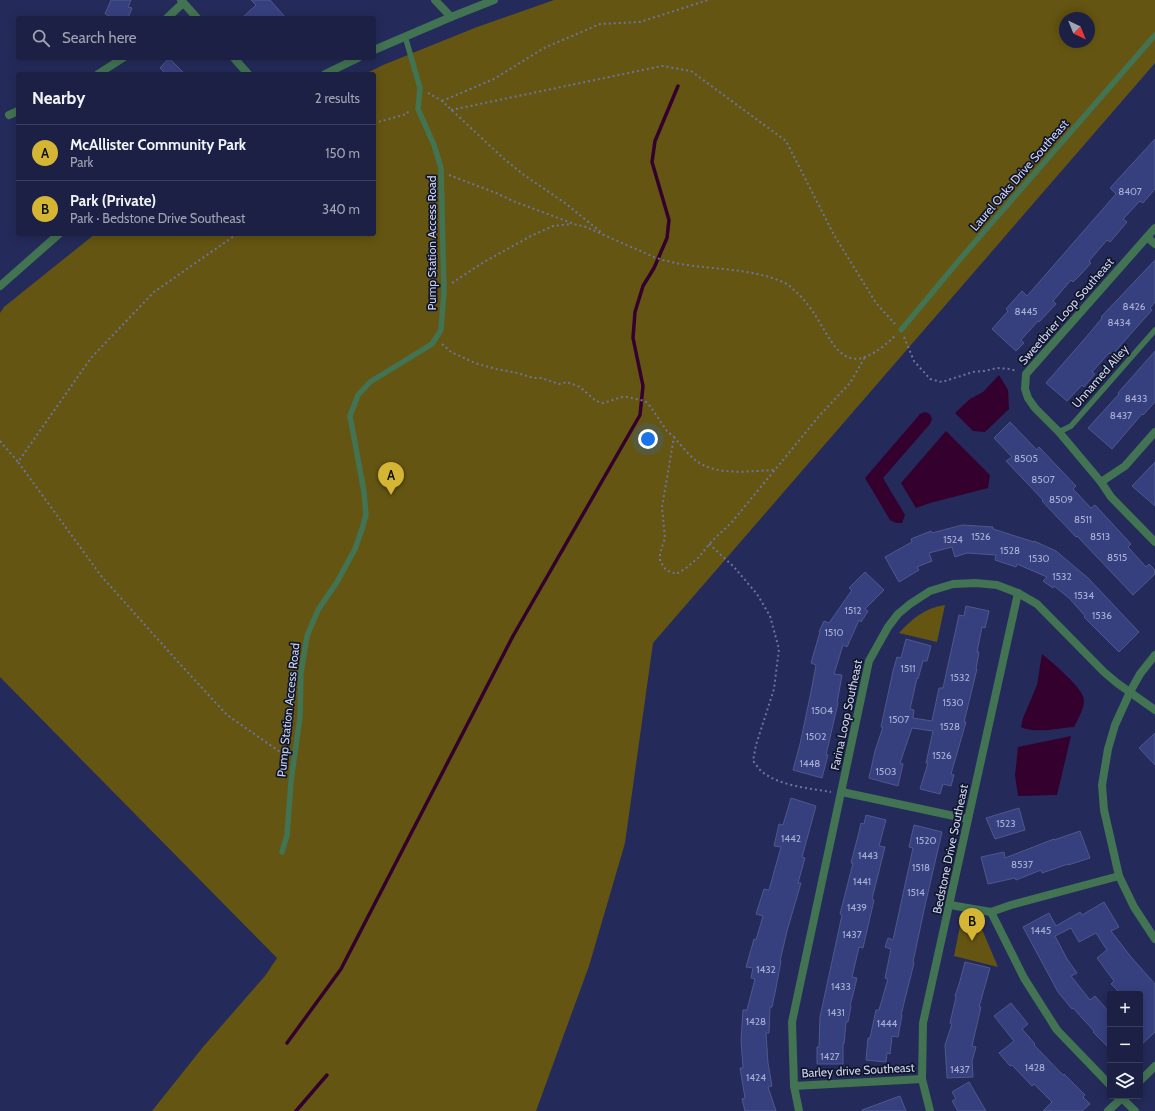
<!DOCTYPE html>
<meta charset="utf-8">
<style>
body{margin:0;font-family:Cabin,sans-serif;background:#282d4f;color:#f1f3f6}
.controls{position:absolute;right:12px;bottom:12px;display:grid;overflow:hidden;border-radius:4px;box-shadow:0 2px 10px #0003}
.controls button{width:36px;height:36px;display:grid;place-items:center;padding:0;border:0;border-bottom:1px solid #393e5d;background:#1b2044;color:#f1f3f6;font:20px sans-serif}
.compass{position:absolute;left:1059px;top:12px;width:36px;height:36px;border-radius:50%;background:#1b2044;box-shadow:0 2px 10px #0003;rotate:137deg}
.you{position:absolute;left:648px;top:439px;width:14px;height:14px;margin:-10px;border:3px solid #fff;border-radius:50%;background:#1a73e8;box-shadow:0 0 0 6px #1a73e833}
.badge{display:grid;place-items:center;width:26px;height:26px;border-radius:50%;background:#d5b534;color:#111;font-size:13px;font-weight:700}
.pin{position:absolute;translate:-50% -33px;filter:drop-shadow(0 1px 2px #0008)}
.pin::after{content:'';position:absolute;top:21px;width:14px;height:12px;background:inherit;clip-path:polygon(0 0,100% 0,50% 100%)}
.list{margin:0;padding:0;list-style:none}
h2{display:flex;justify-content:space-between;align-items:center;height:52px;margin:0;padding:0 16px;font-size:17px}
h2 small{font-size:13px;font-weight:400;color:#a0a3b2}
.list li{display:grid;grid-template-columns:26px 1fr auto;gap:12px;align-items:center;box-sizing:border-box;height:56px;padding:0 16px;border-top:1px solid #393e5d}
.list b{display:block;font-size:15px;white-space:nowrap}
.list p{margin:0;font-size:13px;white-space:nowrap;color:#a0a3b2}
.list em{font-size:13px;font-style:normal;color:#a0a3b2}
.icon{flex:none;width:22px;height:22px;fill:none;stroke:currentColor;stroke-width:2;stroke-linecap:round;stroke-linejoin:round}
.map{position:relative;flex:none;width:1155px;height:1111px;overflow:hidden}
.search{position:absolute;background:#1b2044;box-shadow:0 2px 10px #0003;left:16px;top:16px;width:360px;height:44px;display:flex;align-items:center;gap:10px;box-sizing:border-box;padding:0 14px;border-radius:4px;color:#a0a3b2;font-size:15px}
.panel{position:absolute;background:#1b2044;box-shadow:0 2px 10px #0003;left:16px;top:72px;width:360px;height:164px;border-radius:4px}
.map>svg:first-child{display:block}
</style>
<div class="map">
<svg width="1155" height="1111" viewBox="0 0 1155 1111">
<rect width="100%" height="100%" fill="#242b5a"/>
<g fill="#655512" fill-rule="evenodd">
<path d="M554,0h601v63l-502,580 -28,200 -36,123 -53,145h-384l51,-64 62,-71 12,-18 -277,-281v-364l4,-6 91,-73h279v-160h-9l18,-9 94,-38zM1065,18h24v24h-24z"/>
<path d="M945,605l-8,37 -38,-9c14,-15 26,-25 46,-28z"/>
<polygon points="961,921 978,924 981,927 998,967 954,956"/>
</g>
<g fill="#34002d">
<polygon points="999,375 1008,390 1009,409 985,432 973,431 955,413 970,399 983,392"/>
<polygon points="925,412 930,414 932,419 930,424 883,478 905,515 902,523 896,523 890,520 865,478 920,414"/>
<polygon points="946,431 990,475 988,488 930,503 916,508 901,483"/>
<path d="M1042,654c10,8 42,35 42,46 0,9 -6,19 -10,27 -14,1 -40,7 -53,0l2,-9 14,-33z"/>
<polygon points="1071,736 1057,795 1018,796 1015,775 1018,747"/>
</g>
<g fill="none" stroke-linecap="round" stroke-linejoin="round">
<g stroke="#34002d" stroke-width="3.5">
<polyline points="287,1043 341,969 513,636 640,415 643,386 633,338 635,312 643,286 654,268 667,238 669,220 652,162 655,141 678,86"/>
<polyline points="296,1111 327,1075"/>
</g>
</g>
<g fill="#37407e" stroke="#4e588b">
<polygon points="111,0 131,0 128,7 132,8 128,18 114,18 105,14"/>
<polygon points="251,0 270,0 286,18 242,18 256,5"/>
<polygon points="169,58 185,74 166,74 160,68"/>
<polygon points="1155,139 1155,189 1143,203 1140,201 1123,219 1127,222 1110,242 1107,240 1089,261 1091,263 1082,273 1073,282 1071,280 1053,301 1056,304 1039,322 1038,321 1021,340 1024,343 1016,351 992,329 1008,311 1006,309 1022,291 1027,296 1116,194 1110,188"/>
<polygon points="1155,260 1155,302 1150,308 1152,310 1112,355 1109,353 1092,372 1095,374 1084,387 1082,385 1067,401 1046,383 1088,335 1102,318 1101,317"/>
<polygon points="1155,351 1155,402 1143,415 1142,414 1112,449 1088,428 1119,394 1118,393"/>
<polygon points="1010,422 1037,450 1039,447 1058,467 1076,486 1073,489 1091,508 1095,505 1131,544 1128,547 1146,567 1149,564 1155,570 1155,574 1133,595 1077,536 1076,537 1042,501 1043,500 1006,461 1012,457 994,438"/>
<polygon points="1155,462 1155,506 1132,486"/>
<polygon points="962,525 993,527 993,529 1034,542 1034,541 1056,551 1088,578 1139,632 1119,652 1084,617 1085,616 1069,598 1054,586 1053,588 1043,581 1047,577 1017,564 1016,567 995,560 996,555 967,553 955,557 952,547 929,553 932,561 917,567 919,570 899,582 885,557 912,542 911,539 931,531 932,533"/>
<polygon points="865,572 884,590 865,609 868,611 861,622 859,620 847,647 843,645 834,674 842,675 837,703 838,703 826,755 828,755 822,778 793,770 800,744 811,692 816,665 811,663 820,632 819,632 824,621 829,623 852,590 849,588"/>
<polygon points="966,606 989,611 985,628 982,627 977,652 979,652 976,669 977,669 964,722 966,722 951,774 954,775 951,786 943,784 940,794 920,789 928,763 926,763 933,731 912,728 900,763 903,764 898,786 869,778 875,751 883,727 881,727 893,671 897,657 901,658 906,639 931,646 927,661 923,661 918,679 917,678 910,709 914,710 913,718 932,721 939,688 943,688 959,615 964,616"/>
<polygon points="1155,733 1155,765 1139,748"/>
<polygon points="791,798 816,806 802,857 805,858 798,883 801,883 787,931 780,961 781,961 776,988 772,1007 770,1007 769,1033 766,1033 768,1063 772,1086 768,1087 776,1111 745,1111 742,1099 745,1098 740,1068 743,1068 741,1040 743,1010 747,1010 755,979 751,978 753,968 746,967 754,939 756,940 763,916 756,914 764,889 769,890 781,847 774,846 779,824 783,825"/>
<polygon points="1019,808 1025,830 995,839 986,818"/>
<polygon points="866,815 886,820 879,846 885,847 872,899 874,900 863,948 859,947 852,977 857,978 850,1006 851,1006 848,1022 846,1022 844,1044 843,1044 843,1064 817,1064 817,1047 819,1047 820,1017 842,915 840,914 853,863 851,863 858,836 861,823 864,824"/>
<polygon points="914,825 942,832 924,910 913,962 914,963 901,1015 902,1015 898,1037 892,1036 890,1054 887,1053 886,1062 866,1060 868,1038 870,1038 876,1010 879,1010 888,979 885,978 891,949 885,947 888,938 893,940 913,848 909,847"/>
<polygon points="1080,831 1090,858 1068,865 1068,864 1042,873 1041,870 1016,880 1015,878 988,884 981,857 1004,852 1005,858 1054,839 1054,840"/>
<polygon points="1104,902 1119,927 1111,931 1131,957 1155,984 1155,1032 1140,1046 1140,994 1121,994 1111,984 1114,981 1097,958 1107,950 1096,933 1079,942 1071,928 1055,936 1067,959 1077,973 1071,976 1090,1000 1095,996 1110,1013 1110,1049 1093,1032 1094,1031 1073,1008 1072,1009 1058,992 1023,927 1049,913 1056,926 1080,912 1082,915"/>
<polygon points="965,962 990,968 979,1007 981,1007 972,1046 976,1047 972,1061 973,1077 947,1078 945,1045 952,1024 950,1023 956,997 955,996 960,981"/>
<polygon points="1011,1003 1028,1024 1022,1029 1035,1044 1034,1045 1063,1075 1064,1074 1085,1095 1083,1097 1090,1104 1082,1111 1043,1111 1052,1102 1034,1084 1032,1086 1012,1065 1010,1066 999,1053 1014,1041 994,1016"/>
<polygon points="969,1082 986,1111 958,1111 952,1101 956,1099 952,1092"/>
<polygon points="900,1096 906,1111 862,1111 862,1110"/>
</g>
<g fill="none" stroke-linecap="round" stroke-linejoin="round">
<g stroke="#6d749c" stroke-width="2" stroke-dasharray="2 3" stroke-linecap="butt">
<polyline points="428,93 442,101 503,158 524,175 565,203 602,233"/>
<polyline points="442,101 494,79 544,48 600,24 640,22 708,0"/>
<polyline points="451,110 662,66 691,71 786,141 834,235 876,303 895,324"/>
<polyline points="374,123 407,114 409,109"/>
<path d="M449,175l47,18 17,8 61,23 12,3c16,7 33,15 50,22 10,4 20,10 31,12 39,10 81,5 118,22 4,2 7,5 10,8 39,33 38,105 101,44"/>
<polyline points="237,234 154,292 91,358 18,462 102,577 180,664 227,715 286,756"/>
<polyline points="452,283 484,262 531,236 553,226 572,224"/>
<polyline points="904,337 914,361 930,379 942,382 973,372 984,371 997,368 1010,369 1017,371"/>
<polyline points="442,344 451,352 475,363 496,369 518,373 533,378 541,378 559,384 567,382 580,387 596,401 603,403 622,397 627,397 645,401 650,406 667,431 674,437 662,507 665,538 660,553 660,561 666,570 676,574 685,569 698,558 712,541 732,522 820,415 850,383 865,357"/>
<path d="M674,437c7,8 15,19 24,25 20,14 53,9 76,8"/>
<polyline points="0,441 18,462"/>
<path d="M709,544l25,23 23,27 13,22 9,33 -5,40 -18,56 -3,16c3,3 5,7 8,10 18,15 47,17 70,21"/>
</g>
<g stroke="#427353" stroke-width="5.5">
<polyline points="901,330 961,258 1155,35"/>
<polyline points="1059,432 1071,426 1155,330"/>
<polyline points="282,852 287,835 291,781 300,717 301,673 307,636 318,610 337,582 355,549 362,529 366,515 364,492 350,416 358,395 370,382 432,344 441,330 444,292 441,168 434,145 418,109 420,88 405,36"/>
</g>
<g stroke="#427353" stroke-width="8">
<polyline points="181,0 197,18"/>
<polyline points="435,0 451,17"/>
<polyline points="167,18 183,3"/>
<polyline points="374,50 451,17 494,0"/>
<polyline points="234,58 248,74"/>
<polyline points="98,74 123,58"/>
<polyline points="325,74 358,58"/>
<polyline points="9,115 18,111"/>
<polyline points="1155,228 1026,374 1025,389 1028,398 1035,408 1059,432 1101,482 1111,497 1155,542"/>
<polyline points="1147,237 1155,244"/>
<polyline points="0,286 59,234"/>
<polyline points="1101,482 1125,466 1155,432"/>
<polyline points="1155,655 1140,674 1130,692 1115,725 1108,749 1102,785 1104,810 1119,876 1134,907 1155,939"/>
<polyline points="842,792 968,819"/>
<polyline points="950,905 991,912 1011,905 1119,876"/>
<polyline points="991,912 1024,978 1057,1030 1110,1085"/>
<polyline points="1140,1081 1155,1066"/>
<polyline points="794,1086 922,1079"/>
<polyline points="1120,1096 1135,1111"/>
<polyline points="799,1111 794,1086 792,1022 869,661 888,627 898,614 910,604 930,591 953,584 976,583 997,585 1018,593 1037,604 1104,672 1117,683 1155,710"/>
<polyline points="930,1111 922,1079 923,1023 1018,593"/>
<polyline points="1108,1111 1124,1096"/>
</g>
</g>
<g text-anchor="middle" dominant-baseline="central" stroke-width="3.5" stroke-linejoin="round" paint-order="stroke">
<g font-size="10" fill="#a8afd5">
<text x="1130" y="191">8407</text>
<text x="1134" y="306">8426</text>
<text x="1026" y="311">8445</text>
<text x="1119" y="322">8434</text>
<text x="1136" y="398">8433</text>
<text x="1121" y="415">8437</text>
<text x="1026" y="458">8505</text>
<text x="1043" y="479">8507</text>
<text x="1061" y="499">8509</text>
<text x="1083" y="519">8511</text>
<text x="981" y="536">1526</text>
<text x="1100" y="536">8513</text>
<text x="953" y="539">1524</text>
<text x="1010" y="550">1528</text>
<text x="1117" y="557">8515</text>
<text x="1039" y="558">1530</text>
<text x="1062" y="576">1532</text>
<text x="1084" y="595">1534</text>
<text x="853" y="610">1512</text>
<text x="1102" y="615">1536</text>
<text x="834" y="632">1510</text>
<text x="908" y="668">1511</text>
<text x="960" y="677">1532</text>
<text x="953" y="702">1530</text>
<text x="822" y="710">1504</text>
<text x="899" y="719">1507</text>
<text x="950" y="726">1528</text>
<text x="816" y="736">1502</text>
<text x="942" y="755">1526</text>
<text x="810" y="763">1448</text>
<text x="886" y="771">1503</text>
<text x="1006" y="823">1523</text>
<text x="791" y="838">1442</text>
<text x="926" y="840">1520</text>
<text x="868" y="855">1443</text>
<text x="1022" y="864">8537</text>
<text x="921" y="867">1518</text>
<text x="862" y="881">1441</text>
<text x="916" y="892">1514</text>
<text x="857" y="907">1439</text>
<text x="1041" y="930">1445</text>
<text x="852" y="934">1437</text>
<text x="766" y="969">1432</text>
<text x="841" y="986">1433</text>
<text x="836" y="1012">1431</text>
<text x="756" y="1021">1428</text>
<text x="887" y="1023">1444</text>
<text x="830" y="1056">1427</text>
<text x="1035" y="1067">1428</text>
<text x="960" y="1069">1437</text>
<text x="756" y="1077">1424</text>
</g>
<g font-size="12" fill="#cdd4f2" stroke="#12162b">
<text transform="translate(1019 175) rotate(-49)">Laurel Oaks Drive Southeast</text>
<text transform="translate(431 243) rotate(-90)">Pump Station Access Road</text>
<text transform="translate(1066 311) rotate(-49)">Sweetbrier Loop Southeast</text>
<text transform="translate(1100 376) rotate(-49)">Unnamed Alley</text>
<text transform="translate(288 710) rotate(-84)">Pump Station Access Road</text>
<text transform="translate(846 715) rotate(-78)">Farina Loop Southeast</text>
<text transform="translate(950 849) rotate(-78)">Bedstone Drive Southeast</text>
<text transform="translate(858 1070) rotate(-3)">Barley drive Southeast</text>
</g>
</g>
</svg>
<div class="controls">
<button>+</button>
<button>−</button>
<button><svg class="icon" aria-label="layers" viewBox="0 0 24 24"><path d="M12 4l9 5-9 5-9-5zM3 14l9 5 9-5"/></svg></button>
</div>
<svg class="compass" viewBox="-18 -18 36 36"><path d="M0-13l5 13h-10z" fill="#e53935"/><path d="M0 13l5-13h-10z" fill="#a0a3b2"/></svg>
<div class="you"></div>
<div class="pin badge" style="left:391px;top:495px">A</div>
<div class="pin badge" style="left:972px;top:941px">B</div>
<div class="search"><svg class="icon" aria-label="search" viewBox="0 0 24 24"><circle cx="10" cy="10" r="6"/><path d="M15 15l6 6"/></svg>Search here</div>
<section class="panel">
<h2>Nearby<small>2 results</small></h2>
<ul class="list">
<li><span class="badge">A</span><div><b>McAllister Community Park</b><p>Park</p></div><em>150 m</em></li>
<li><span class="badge">B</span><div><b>Park (Private)</b><p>Park · Bedstone Drive Southeast</p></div><em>340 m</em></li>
</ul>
</section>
</div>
